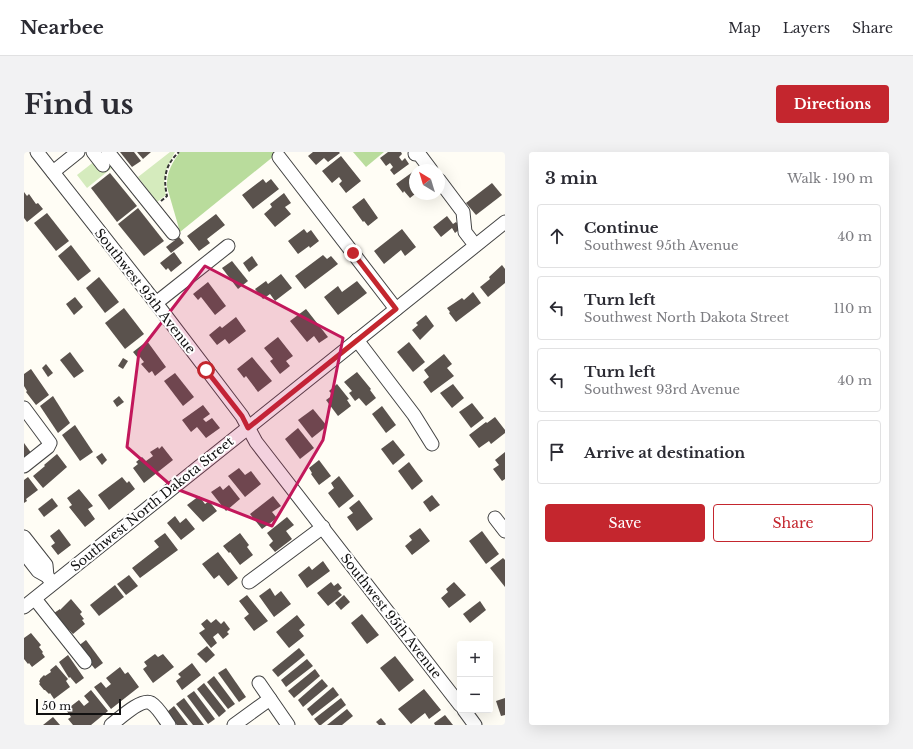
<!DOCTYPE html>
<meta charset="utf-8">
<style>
body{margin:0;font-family:"Libre Baskerville",serif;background:#f2f2f3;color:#2b2b33}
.controls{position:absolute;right:12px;bottom:12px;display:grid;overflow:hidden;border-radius:4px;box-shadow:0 4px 16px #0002}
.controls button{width:36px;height:36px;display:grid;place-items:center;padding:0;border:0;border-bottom:1px solid #e1e1e2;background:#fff;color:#2b2b33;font:20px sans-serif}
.compass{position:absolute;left:385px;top:12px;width:36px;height:36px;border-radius:50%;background:#fff;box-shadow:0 4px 16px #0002;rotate:322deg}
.scale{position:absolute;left:12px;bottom:10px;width:85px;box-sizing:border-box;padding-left:4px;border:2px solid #111;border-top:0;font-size:11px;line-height:14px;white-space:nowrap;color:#111;-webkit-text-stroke:3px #fff;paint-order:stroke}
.stop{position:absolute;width:12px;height:12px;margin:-9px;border:3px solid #c4262e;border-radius:50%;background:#fff}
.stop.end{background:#c4262e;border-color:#fff;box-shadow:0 1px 4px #0008}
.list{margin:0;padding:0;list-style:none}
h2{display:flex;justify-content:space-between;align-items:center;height:52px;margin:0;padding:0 16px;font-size:17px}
h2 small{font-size:13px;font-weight:400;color:#7c7c81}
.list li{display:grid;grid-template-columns:26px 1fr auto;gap:12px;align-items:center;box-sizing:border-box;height:64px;margin:0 8px 8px;padding:0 8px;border:1px solid #e1e1e2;border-radius:4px}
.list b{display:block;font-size:15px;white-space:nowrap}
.list p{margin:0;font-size:13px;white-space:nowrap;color:#7c7c81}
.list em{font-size:13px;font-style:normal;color:#7c7c81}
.actions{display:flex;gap:8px;padding:12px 16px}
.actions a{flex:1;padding:9px 0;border:1px solid #c4262e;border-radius:4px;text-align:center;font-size:14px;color:#c4262e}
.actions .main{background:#c4262e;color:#fff}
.icon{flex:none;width:22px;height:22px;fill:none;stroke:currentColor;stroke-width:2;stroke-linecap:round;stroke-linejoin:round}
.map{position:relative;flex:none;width:481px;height:573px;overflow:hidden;border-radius:4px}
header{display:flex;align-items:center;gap:24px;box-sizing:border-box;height:56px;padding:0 20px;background:#fff;border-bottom:1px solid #e1e1e2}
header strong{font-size:19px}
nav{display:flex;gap:22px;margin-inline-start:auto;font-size:14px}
.intro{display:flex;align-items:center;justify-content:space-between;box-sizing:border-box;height:96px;padding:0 24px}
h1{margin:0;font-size:28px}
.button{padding:10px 18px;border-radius:4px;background:#c4262e;color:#fff;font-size:14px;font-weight:700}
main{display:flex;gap:24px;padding:0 24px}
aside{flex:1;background:#fff;border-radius:4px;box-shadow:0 4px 16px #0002}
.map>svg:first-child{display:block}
</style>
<header>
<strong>Nearbee</strong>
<nav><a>Map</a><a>Layers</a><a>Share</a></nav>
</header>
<div class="intro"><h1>Find us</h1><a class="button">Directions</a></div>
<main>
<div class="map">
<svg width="481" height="573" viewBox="0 0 481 573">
<rect width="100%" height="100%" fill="#fffdf5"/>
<g fill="#d5ebbd">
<path d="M146,0h5c-9,17 -13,24 -9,43l-9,7 -19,-25z"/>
<polygon points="76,5 89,15 63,36 53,23"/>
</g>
<g fill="#b9dc9c">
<path d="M156,0h99l-99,80 -13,-45c-1,-14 5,-24 13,-35z"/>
<polygon points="329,0 360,0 342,15"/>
</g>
<g fill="#5a524d">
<polygon points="96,0 110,0 117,9 108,15"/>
<polygon points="113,0 127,0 119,7"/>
<polygon points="289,0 315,0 316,1 304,10 300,6 292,13 284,4"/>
<polygon points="364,0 377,0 378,2 375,5 378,9 381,6 385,12 370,23 366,18 369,15 366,11 362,14 356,6"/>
<polygon points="317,4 337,29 322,41 315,32 318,29 315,25 308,31 298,19"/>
<polygon points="390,19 391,20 391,31 390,32 391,34 391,42 386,46 380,39 379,41 372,32"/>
<polygon points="86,21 113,54 93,70 67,36"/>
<polygon points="239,27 242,31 247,27 255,37 229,57 218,43"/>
<polygon points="468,31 478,43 452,63 442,51"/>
<polygon points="0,40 3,44 5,42 12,52 14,51 19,57 3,70 0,66"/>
<polygon points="260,41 267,51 261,55 267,62 251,75 240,62 248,55 246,52"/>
<polygon points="340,46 354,66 344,74 340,69 339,70 328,55"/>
<polygon points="114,56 140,89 120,104 94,72"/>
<polygon points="23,61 45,89 32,99 10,71"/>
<polygon points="192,62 201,73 183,87 186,91 175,99 163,84"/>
<polygon points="423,64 429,72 432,70 437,76 431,81 428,76 417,85 409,75"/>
<polygon points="280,77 283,81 287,78 295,89 286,96 285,94 274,102 264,89"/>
<polygon points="378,77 392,95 381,104 377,98 360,112 350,99"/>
<polygon points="155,85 160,91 147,101 142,95"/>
<polygon points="47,93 67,119 54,129 34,104"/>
<polygon points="150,100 158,111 147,120 144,116 142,118 136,111"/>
<polygon points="299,103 303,107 307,104 314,112 281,137 271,124"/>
<polygon points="228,104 234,113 225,120 219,111"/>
<polygon points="208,109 224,129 214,137 198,116"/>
<polygon points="478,113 481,117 481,131 464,145 456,135 466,127 465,125"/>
<polygon points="257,122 268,136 251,149 246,142 239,147 231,137 242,129 244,132"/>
<polygon points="75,125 95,150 81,161 62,136"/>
<polygon points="333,129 343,141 314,163 300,145 314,134 318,140"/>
<polygon points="184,130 202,154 191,163 177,145 174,148 169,142"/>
<polygon points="449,140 457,151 432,170 425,161 426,160 423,156 438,146 440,148"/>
<polygon points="51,145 59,155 50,163 42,152"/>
<polygon points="100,156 120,182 101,197 81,171"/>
<polygon points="282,157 304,185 295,191 290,184 283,190 266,169"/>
<polygon points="402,163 410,174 396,188 388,178 394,173 392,171"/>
<polygon points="212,165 222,179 205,192 201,187 193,193 185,183 196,174 198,176"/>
<polygon points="254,185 269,204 262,209 266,214 256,222 246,209 249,207 240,196"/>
<polygon points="123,189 142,215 131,224 128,219 125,221 117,212 120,210 116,205 114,206 109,200"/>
<polygon points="385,190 401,210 389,220 373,200"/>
<polygon points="46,200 60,219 50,226 36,208"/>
<polygon points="420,202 428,212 423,216 430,224 407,241 399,230 405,225 400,218"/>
<polygon points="228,205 248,229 234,240 222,224 220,226 213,217"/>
<polygon points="99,206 104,209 99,217 94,214"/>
<polygon points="22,212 29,221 24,225 18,216"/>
<polygon points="7,217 25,243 12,253 2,240 3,239 0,234 0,222"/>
<polygon points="333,220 347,237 346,238 352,246 342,254 335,246 331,249 325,241 328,239 320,230"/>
<polygon points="151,221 170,245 159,254 140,229"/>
<polygon points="313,232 325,247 323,248 327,254 314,264 302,248 309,243 305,239"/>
<polygon points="429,232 440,246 428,256 416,241"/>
<polygon points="29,244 46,271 34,281 16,254"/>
<polygon points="95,244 100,250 93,255 89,249"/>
<polygon points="448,251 460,266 447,276 435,260"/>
<polygon points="179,253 186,262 179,267 182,270 188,266 196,276 182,286 173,275 167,280 158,268"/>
<polygon points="358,254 372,273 362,281 348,262"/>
<polygon points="289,257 303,274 288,286 274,268"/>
<polygon points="471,265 481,278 481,281 467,292 465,289 455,296 445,283 462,270 463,271"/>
<polygon points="51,273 69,300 56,309 38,283"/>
<polygon points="274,276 290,296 276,307 261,287"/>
<polygon points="369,288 381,303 369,313 357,297"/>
<polygon points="0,291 8,302 0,308"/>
<polygon points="138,294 149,308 120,331 109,316 114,312 112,310 118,305 122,309 129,304 126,300 134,295 135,297"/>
<polygon points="481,300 481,327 478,329 469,317 475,313 471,308"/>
<polygon points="78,301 83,308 78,313 72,305"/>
<polygon points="33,302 43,315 19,336 9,324 21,314 20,313"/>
<polygon points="295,308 307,324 295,333 287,322 288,321 285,316"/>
<polygon points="385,310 399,329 388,338 374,319"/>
<polygon points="215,316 221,323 227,319 237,332 221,345 204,324"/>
<polygon points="315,324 330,344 315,356 304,341 310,336 307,331"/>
<polygon points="4,325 14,338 2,347 3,349 0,351 0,328"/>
<polygon points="98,325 103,331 105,329 111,337 85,358 74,343"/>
<polygon points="205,333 216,347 202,359 187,340 196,334 199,338"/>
<polygon points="55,337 69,354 64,357 71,367 61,375 45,355 48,353 43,346"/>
<polygon points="408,343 416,353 406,360 399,350"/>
<polygon points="175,344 181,352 185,349 193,359 179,370 163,353"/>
<polygon points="249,344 257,354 248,360 253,366 238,377 226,362"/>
<polygon points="28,346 34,354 20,365 14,357"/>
<polygon points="335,348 349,367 333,379 323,365 329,361 325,356"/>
<polygon points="151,364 156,371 162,366 171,377 157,388 143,371"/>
<polygon points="263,365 270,373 262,379 268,387 251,400 245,393 249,389 243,381"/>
<polygon points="396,376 406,389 388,403 381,394 388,388 385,384"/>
<polygon points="35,377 47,393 34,403 27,394 31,391 26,384"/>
<polygon points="458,379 475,402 462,412 445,389"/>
<polygon points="141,381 154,398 116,426 108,416 135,395 130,389"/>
<polygon points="216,381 225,393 223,395 229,403 216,413 206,400 205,401 199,394"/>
<polygon points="194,400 214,426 204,434 195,423 190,427 178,412"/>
<polygon points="479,406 481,408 481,435 466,416"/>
<polygon points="299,409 306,419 283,436 274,423 285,414 288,418"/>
<polygon points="105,423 114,434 102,443 93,432"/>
<polygon points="307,430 310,434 314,431 318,436 314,439 318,443 304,454 293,441"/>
<polygon points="430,430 442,443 425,456 417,446 424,440 422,437"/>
<polygon points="91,433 100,445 75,464 66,453"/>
<polygon points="246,436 251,444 257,439 267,452 250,465 235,444"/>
<polygon points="223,443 244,469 230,479 220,466 225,462 215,449"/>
<polygon points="320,443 326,450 317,458 311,451"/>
<polygon points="47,447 58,460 56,462 60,467 58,468 61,472 49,482 45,478 44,479 27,463 36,457 36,458"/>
<polygon points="456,449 462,458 446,471 439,462"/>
<polygon points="338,462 355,483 343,492 327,471"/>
<polygon points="273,463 281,473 275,478 280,484 265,496 252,480"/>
<polygon points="183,467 187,471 192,467 197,472 200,469 206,477 203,480 205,482 199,487 194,481 189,485 193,491 187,496 175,481 181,477 177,472"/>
<polygon points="7,481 17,493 15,495 19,500 18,501 21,505 8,515 5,511 4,512 0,507 0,486"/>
<polygon points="62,488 79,511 71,517 53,495"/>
<polygon points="183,494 191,503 182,511 173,502"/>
<polygon points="275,496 281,503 254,525 248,518"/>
<polygon points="131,502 134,505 139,502 150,515 129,531 119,517 123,514 120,510"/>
<polygon points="44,503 60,526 52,532 46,525 45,526 35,510"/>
<polygon points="371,504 390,528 375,540 356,516"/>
<polygon points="283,507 289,514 262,535 257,528"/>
<polygon points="168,511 177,523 158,538 152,529 157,525 154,522"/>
<polygon points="32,513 44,527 42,529 46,535 30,547 26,541 25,542 21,538 20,538 15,532 16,531 15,529 16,528 16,527 20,523 21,524 27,520 26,518"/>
<polygon points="96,515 101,522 104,520 115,535 87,557 70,535 77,530 82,536 87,532 82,526"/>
<polygon points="202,516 222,545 215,550 194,521"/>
<polygon points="291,517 296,524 270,546 264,539"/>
<polygon points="190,524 211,552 204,557 183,530"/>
<polygon points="298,527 304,534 279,555 274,548"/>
<polygon points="180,531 202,559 195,565 173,537"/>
<polygon points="309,535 315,543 288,564 283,557"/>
<polygon points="400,537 417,558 405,567 401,561 387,572 374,557"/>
<polygon points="67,538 84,559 67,573 49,573 44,567 47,565 42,558 55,548 60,554 65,550 60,544"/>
<polygon points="170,539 191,567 184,572 163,544"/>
<polygon points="160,546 180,573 169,573 152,552"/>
<polygon points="317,546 322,553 297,573 295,573 290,567"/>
<polygon points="481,546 481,563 477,564 472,549"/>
<polygon points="150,554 164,573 153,573 143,560"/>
<polygon points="323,557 329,564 318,573 303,573"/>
<polygon points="421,563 429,573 411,573 410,571"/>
<polygon points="29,565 36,573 19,573"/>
<polygon points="357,566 362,572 361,573 355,573 352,570"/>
</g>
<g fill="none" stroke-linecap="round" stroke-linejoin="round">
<defs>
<g id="minor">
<polyline points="13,0 135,155 218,264 232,290 436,553"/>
<polyline points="69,0 79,13"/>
<polyline points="84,0 149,81"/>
<polyline points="391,2 395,2 407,18"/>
<polyline points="255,5 372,157"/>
<polyline points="29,20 54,0"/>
<polyline points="415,28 439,60 441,80 451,93"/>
<polyline points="132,151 204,94"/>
<polyline points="333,188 390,263 408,292"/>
<polyline points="0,256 26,291 24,295 0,314"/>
<polyline points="471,366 481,379"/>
<polyline points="0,385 22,413 23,424"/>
<polyline points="0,401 14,419 23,424 26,428"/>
<polyline points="225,430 299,375"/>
<polyline points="11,447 61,510"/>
<polyline points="0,455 481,70"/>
<polyline points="235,531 264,573"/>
<polyline points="440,558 451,573"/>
<path d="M87,573c8,-6 30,-27 40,-22 7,4 13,15 18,22"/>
<polyline points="210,573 246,547"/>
</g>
</defs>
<use href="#minor" stroke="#444" stroke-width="15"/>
<path stroke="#333" stroke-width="2" stroke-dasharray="4 2" stroke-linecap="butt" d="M137,49l6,-5c-4,-18 -2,-31 12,-44"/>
<use href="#minor" stroke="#fff" stroke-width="13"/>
</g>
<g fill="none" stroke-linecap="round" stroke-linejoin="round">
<polyline stroke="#c4262e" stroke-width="5" points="182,218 218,264 224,276 372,157 329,101"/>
</g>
<path fill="#c2185b" fill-opacity="0.2" stroke="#c2185b" stroke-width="3" stroke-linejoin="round" d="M181,114l138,72 -20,102 -51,86 -98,-38 -47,-41 12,-95z"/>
<g text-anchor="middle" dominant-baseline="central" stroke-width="4" stroke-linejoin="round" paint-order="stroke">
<g font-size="13" fill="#111" stroke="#fff">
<text transform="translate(121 139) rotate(52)">Southwest 95th Avenue</text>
<text transform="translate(128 352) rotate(-39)">Southwest North Dakota Street</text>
<text transform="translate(367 464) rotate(52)">Southwest 95th Avenue</text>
</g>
</g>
</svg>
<div class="controls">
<button>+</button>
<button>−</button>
</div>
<svg class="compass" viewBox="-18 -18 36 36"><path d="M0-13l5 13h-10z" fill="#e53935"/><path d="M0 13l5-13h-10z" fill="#7c7c81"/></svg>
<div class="scale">50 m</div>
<div class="stop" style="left:182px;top:218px"></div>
<div class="stop end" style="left:329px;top:101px"></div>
</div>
<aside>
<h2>3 min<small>Walk · 190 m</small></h2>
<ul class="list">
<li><svg class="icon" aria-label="ahead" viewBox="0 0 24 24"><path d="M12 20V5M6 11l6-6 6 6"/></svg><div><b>Continue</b><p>Southwest 95th Avenue</p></div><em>40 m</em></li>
<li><svg class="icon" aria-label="left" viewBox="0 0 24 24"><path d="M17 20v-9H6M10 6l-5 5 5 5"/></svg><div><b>Turn left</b><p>Southwest North Dakota Street</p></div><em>110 m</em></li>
<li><svg class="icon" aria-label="left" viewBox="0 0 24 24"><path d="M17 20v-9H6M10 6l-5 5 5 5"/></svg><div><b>Turn left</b><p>Southwest 93rd Avenue</p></div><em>40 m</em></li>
<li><svg class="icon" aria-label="arrive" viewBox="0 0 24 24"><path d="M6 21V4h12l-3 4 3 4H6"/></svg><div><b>Arrive at destination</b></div></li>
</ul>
<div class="actions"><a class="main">Save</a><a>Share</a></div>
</aside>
</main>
